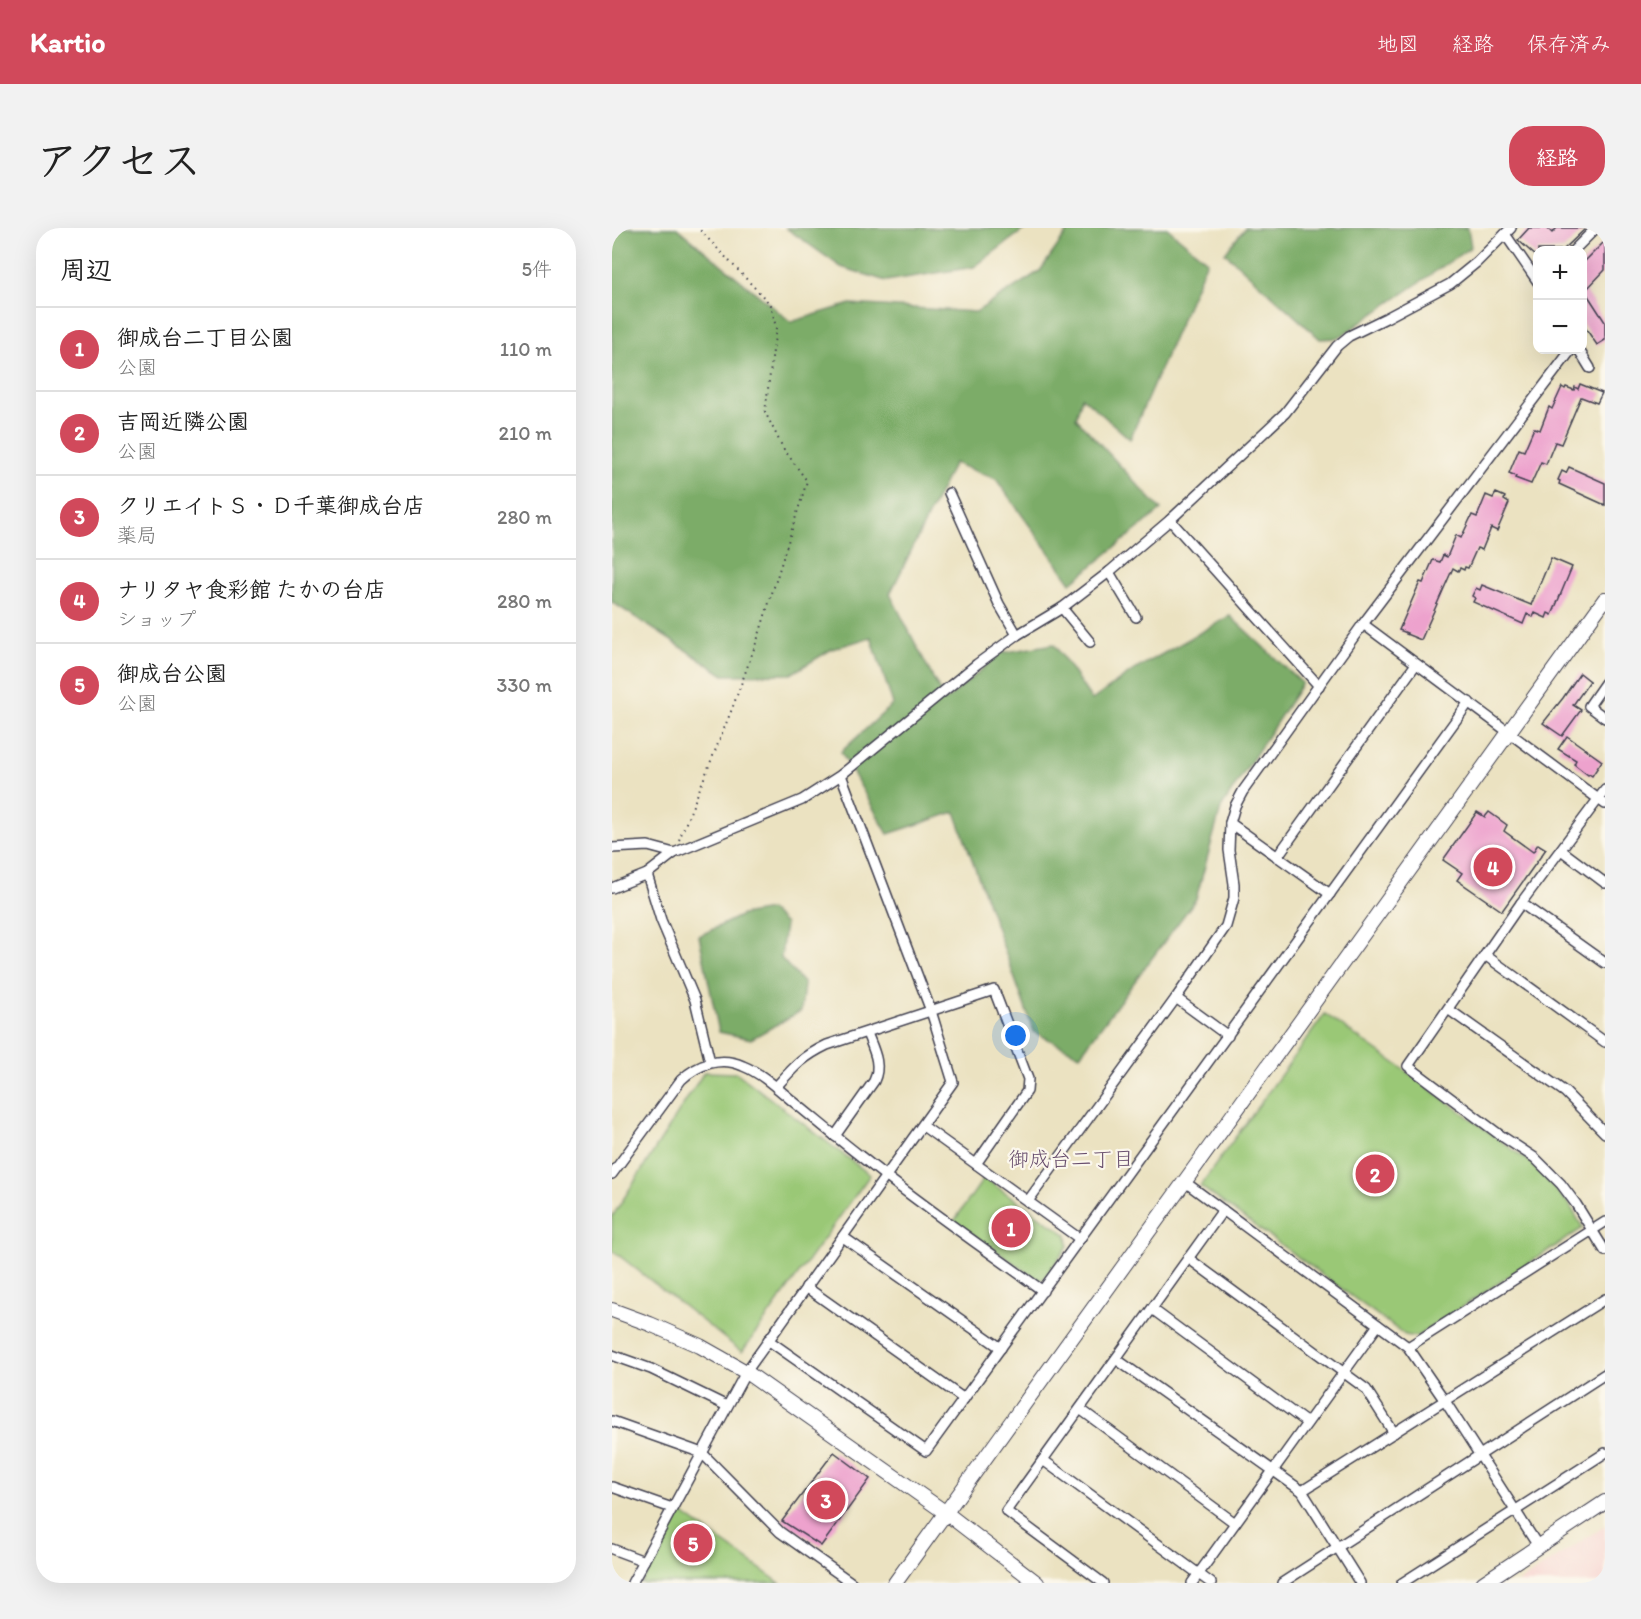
<!DOCTYPE html>
<html lang="ja">
<meta charset="utf-8">
<style>
body{margin:0;font-family:Itim,"Klee One",sans-serif;background:#f2f2f2;color:#222}
.controls{position:absolute;right:18px;top:18px;display:grid;overflow:hidden;border-radius:12px;box-shadow:0 6px 24px #0002}
.controls button{width:54px;height:54px;display:grid;place-items:center;padding:0;border:0;border-bottom:2px solid #e0e0e0;background:#fff;color:#222;font:30px sans-serif}
.you{position:absolute;left:404px;top:808px;width:21px;height:21px;margin:-15px;border:4px solid #fff;border-radius:50%;background:#1a73e8;box-shadow:0 0 0 9px #1a73e833}
.badge{display:grid;place-items:center;width:39px;height:39px;border-radius:50%;background:#d1495b;color:#fff;font-size:20px;font-weight:700}
.pin{position:absolute;translate:-50% -50%;border:3px solid #fff;box-shadow:0 2px 6px #0006}
.list{margin:0;padding:0;list-style:none}
h2{display:flex;justify-content:space-between;align-items:center;height:78px;margin:0;padding:0 24px;font-size:26px}
h2 small{font-size:20px;font-weight:400;color:#767676}
.list li{display:grid;grid-template-columns:39px 1fr auto;gap:18px;align-items:center;box-sizing:border-box;height:84px;padding:0 24px;border-top:2px solid #e0e0e0}
.list b{display:block;font-size:22px;white-space:nowrap}
.list p{margin:0;font-size:20px;white-space:nowrap;color:#767676}
.list em{font-size:20px;font-style:normal;color:#767676}
.map{position:relative;flex:none;width:993px;height:1355px;overflow:hidden;border-radius:24px}
header{display:flex;align-items:center;gap:36px;box-sizing:border-box;height:84px;padding:0 30px;background:#d1495b;color:#fff}
header strong{font-size:28px}
nav{display:flex;gap:33px;margin-inline-start:auto;font-size:21px}
.intro{display:flex;align-items:center;justify-content:space-between;box-sizing:border-box;height:144px;padding:0 36px}
h1{margin:0;font-size:42px}
.button{padding:15px 27px;border-radius:24px;background:#d1495b;color:#fff;font-size:21px;font-weight:700}
main{display:flex;gap:36px;padding:0 36px}
aside{flex:1;background:#fff;border-radius:24px;box-shadow:0 6px 24px #0002}
.map>svg:first-child{display:block}
</style>
<header>
<strong>Kartio</strong>
<nav><a>地図</a><a>経路</a><a>保存済み</a></nav>
</header>
<div class="intro"><h1>アクセス</h1><a class="button">経路</a></div>
<main>
<aside>
<h2>周辺<small>5件</small></h2>
<ul class="list">
<li><span class="badge">1</span><div><b>御成台二丁目公園</b><p>公園</p></div><em>110 m</em></li>
<li><span class="badge">2</span><div><b>吉岡近隣公園</b><p>公園</p></div><em>210 m</em></li>
<li><span class="badge">3</span><div><b>クリエイトＳ・Ｄ千葉御成台店</b><p>薬局</p></div><em>280 m</em></li>
<li><span class="badge">4</span><div><b>ナリタヤ食彩館 たかの台店</b><p>ショップ</p></div><em>280 m</em></li>
<li><span class="badge">5</span><div><b>御成台公園</b><p>公園</p></div><em>330 m</em></li>
</ul>
</aside>
<div class="map">
<svg width="993" height="1355" viewBox="0 0 993 1355">
<rect width="100%" height="100%" fill="#fbf7ec"/>
<filter id="ink" filterUnits="userSpaceOnUse"><feTurbulence type="fractalNoise" baseFrequency=".0167" numOctaves="2"/><feDisplacementMap in="SourceGraphic" scale="12" xChannelSelector="R" yChannelSelector="G"/><feConvolveMatrix kernelMatrix="1 2 1 2 8 2 1 2 1" color-interpolation-filters="sRGB"/></filter>
<filter id="wash" filterUnits="userSpaceOnUse"><feTurbulence type="fractalNoise" baseFrequency=".008" numOctaves="4" result="noise"/><feDisplacementMap in="SourceGraphic" scale="24" xChannelSelector="R" yChannelSelector="G"/><feGaussianBlur stdDeviation="1.35" result="paint"/><feColorMatrix in="noise" values="0 0 0 0 0 0 0 0 0 0 0 0 0 0 0 0 0 1.4 0 .05"/><feComposite in="paint" operator="in"/></filter>
<g filter="url(#wash)">
<rect width="100%" height="100%" fill="#ebe2c1"/>
<polygon fill="#f7d0cd" points="993,1298 993,1355 906,1355"/>
<g fill="#9ac876" stroke="#5e7558" stroke-width="1.5">
<polygon points="713,786 787,838 919,935 957,976 971,1000 804,1109 793,1107 588,958"/>
<polygon points="92,844 125,845 258,947 130,1124 0,1022 0,989"/>
<polygon points="372,950 455,1007 456,1018 432,1051 426,1052 342,993"/>
<polygon points="67,1283 168,1355 29,1355"/>
</g>
<g fill="#7bac67" stroke="#4e6751" stroke-width="1.5">
<polygon points="0,0 65,0 179,94 238,76 364,84 428,43 458,0 555,0 595,33 518,211 470,169 464,190 549,282 459,355 384,251 342,235 278,366 333,473 389,425 442,416 480,472 522,442 618,388 690,455 609,580 584,671 468,827 422,804 343,584 276,606 229,524 281,476 259,409 220,421 179,446 112,447 0,374"/>
<polygon points="174,0 414,0 362,39 274,53 229,39"/>
<polygon points="633,0 856,0 859,19 726,110 708,111 613,25"/>
<polygon points="158,682 173,696 169,730 192,756 189,783 139,811 107,804 87,708 130,687"/>
</g>
<g id="blocks">
<g fill="#eda2cd">
<polygon points="917,0 935,0 940,5 945,0 974,0 951,22 926,22 926,30 906,12"/>
<polygon points="993,13 993,42 973,63 993,94 993,112 985,117 970,95 970,36"/>
<polygon points="968,156 990,165 985,175 969,169 949,216 943,214 934,236 929,234 919,256 903,250 904,248 897,245 907,221 912,223 922,200 928,202 937,179 940,181 950,159 953,161 954,159 962,162 963,159 966,161"/>
<polygon points="957,239 993,255 993,277 947,256 948,253 946,252 950,243 954,245"/>
<polygon points="884,265 893,269 892,272 897,275 885,303 879,300 870,322 865,320 856,340 853,339 852,342 848,340 846,343 841,340 809,412 794,406 795,405 787,402 808,354 811,355 821,332 828,334 831,327 835,329 844,307 849,310 860,287 865,289 874,267 881,270"/>
<polygon points="939,330 960,339 940,387 936,385 934,390 923,385 921,389 915,386 911,396 861,374 863,370 860,368 864,360 868,362 870,357 919,377"/>
<polygon points="968,445 978,453 961,477 969,482 950,508 931,495 951,470"/>
<polygon points="955,508 990,533 980,548 977,546 976,547 962,536 964,532 946,521"/>
<polygon points="865,584 873,589 877,584 895,597 892,603 921,624 926,616 934,621 890,683 845,652 850,645 831,632"/>
<polygon points="222,1224 258,1251 209,1318 170,1293"/>
</g>
</g>
</g>
<g filter="url(#ink)">
<use href="#blocks" fill-opacity="0" stroke="#403f4f" stroke-width="1.5"/>
<g fill="none" stroke-linecap="round" stroke-linejoin="round">
<defs>
<g id="street">
<polyline points="893,6 926,54"/>
<polyline points="962,22 984,0"/>
<polyline points="967,122 978,140"/>
<polyline points="337,265 387,376 405,407"/>
<polyline points="558,292 707,458"/>
<polyline points="497,344 524,389"/>
<polyline points="450,380 478,414"/>
<polyline points="751,396 993,576"/>
<polyline points="993,455 977,478 993,490"/>
<polyline points="993,562 909,675 796,838 888,907 923,930 949,956 964,976 993,1023"/>
<polyline points="618,595 718,666"/>
<polyline points="0,620 36,618 62,625"/>
<polyline points="949,622 993,655"/>
<polyline points="665,629 804,436"/>
<polyline points="35,646 49,692 83,772 98,834"/>
<polyline points="0,660 35,646 62,625 190,572 229,547 365,436 405,407 450,380 497,344 558,292 673,185 725,118 737,108 774,90 838,56 865,34 899,0"/>
<polyline points="909,675 993,735"/>
<polyline points="873,727 993,814"/>
<polyline points="564,770 616,808"/>
<polyline points="836,781 953,864 993,905"/>
<path d="M164,859c18,-20 26,-30 51,-42l167,-55 34,89 -1,12 -51,73"/>
<polyline points="311,898 468,1011"/>
<path d="M223,908l39,-55c8,-17 -1,-32 -7,-48"/>
<path d="M0,946l69,-94c17,-16 40,-24 62,-14 20,8 36,24 52,37 21,17 42,35 64,52 59,48 122,91 184,136"/>
<polyline points="573,954 796,1119 833,1173 926,1318"/>
<polyline points="416,973 564,770 614,698 622,670 622,656 617,622 618,595 623,578 631,563 751,396 959,122"/>
<polyline points="231,1009 389,1120"/>
<polyline points="576,1030 754,1161 782,1205"/>
<polyline points="194,1059 352,1171"/>
<polyline points="540,1081 695,1195"/>
<polyline points="156,1112 314,1223 857,474"/>
<polyline points="796,1119 993,994"/>
<polyline points="0,1127 39,1141 115,1178"/>
<polyline points="504,1131 690,1263 748,1355"/>
<polyline points="468,1181 623,1295"/>
<polyline points="0,1193 90,1225 168,1304 240,1355"/>
<polyline points="431,1232 599,1355"/>
<polyline points="0,1259 60,1280"/>
<polyline points="690,1263 993,1071"/>
<polyline points="0,1321 32,1333"/>
<polyline points="20,1355 134,1144 341,854 319,783 229,547"/>
<polyline points="491,1355 394,1283 611,982"/>
<polyline points="580,1355 766,1097"/>
<polyline points="670,1355 993,1146"/>
<polyline points="790,1355 993,1225"/>
</g>
<g id="secondary">
<polyline points="0,1082 38,1096 88,1118 134,1144 334,1285 425,1355"/>
<polyline points="283,1355 993,371"/>
<polyline points="871,1355 993,1274"/>
</g>
</defs>
<use href="#street" stroke="#403f4f" stroke-width="12"/>
<use href="#secondary" stroke="#403f4f" stroke-width="16"/>
<polyline stroke="#403f4f" stroke-width="2" stroke-dasharray="1.5 4.5" stroke-linecap="butt" points="67,612 120,481 147,407 195,253 171,220 153,184 164,100 159,77 86,0"/>
<use href="#street" stroke="#fff" stroke-width="9"/>
<use href="#secondary" stroke="#fff" stroke-width="14"/>
</g>
</g>
<g text-anchor="middle" dominant-baseline="central" stroke-width="4.5" stroke-linejoin="round" paint-order="stroke">
<g font-size="21" fill="#694f6e" stroke="#fbf7ec">
<text x="459" y="930">御成台二丁目</text>
</g>
</g>
</svg>
<div class="controls">
<button>+</button>
<button>−</button>
</div>
<div class="you"></div>
<div class="pin badge" style="left:399px;top:1000px">1</div>
<div class="pin badge" style="left:763px;top:946px">2</div>
<div class="pin badge" style="left:214px;top:1272px">3</div>
<div class="pin badge" style="left:881px;top:639px">4</div>
<div class="pin badge" style="left:81px;top:1315px">5</div>
</div>
</main>
